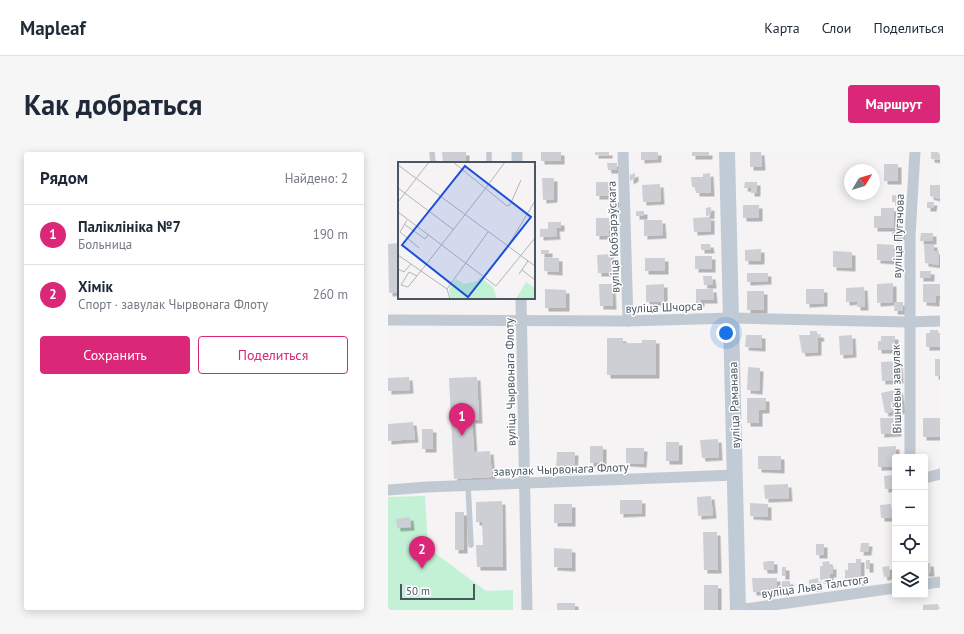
<!DOCTYPE html>
<html lang="ru">
<meta charset="utf-8">
<style>
body{margin:0;font-family:"PT Sans",sans-serif;background:#f6f6f7;color:#1f2937}
.controls{position:absolute;right:12px;bottom:12px;display:grid;overflow:hidden;border-radius:4px;box-shadow:0 2px 10px #0003}
.controls button{width:36px;height:36px;display:grid;place-items:center;padding:0;border:0;border-bottom:1px solid #e0e1e3;background:#fff;color:#1f2937;font:20px sans-serif}
.compass{position:absolute;left:456px;top:12px;width:36px;height:36px;border-radius:50%;background:#fff;box-shadow:0 2px 10px #0003;rotate:52deg}
.scale{position:absolute;left:12px;bottom:10px;width:75px;box-sizing:border-box;padding-left:4px;border:2px solid #4a5661;border-top:0;font-size:11px;line-height:14px;white-space:nowrap;color:#4a5661;-webkit-text-stroke:3px #fff;paint-order:stroke}
.you{position:absolute;left:338px;top:181px;width:14px;height:14px;margin:-10px;border:3px solid #fff;border-radius:50%;background:#1a73e8;box-shadow:0 0 0 6px #1a73e833}
.badge{display:grid;place-items:center;width:26px;height:26px;border-radius:50%;background:#db2777;color:#fff;font-size:13px;font-weight:700}
.pin{position:absolute;translate:-50% -33px;filter:drop-shadow(0 1px 2px #0008)}
.pin::after{content:'';position:absolute;top:21px;width:14px;height:12px;background:inherit;clip-path:polygon(0 0,100% 0,50% 100%)}
.list{margin:0;padding:0;list-style:none}
h2{display:flex;justify-content:space-between;align-items:center;height:52px;margin:0;padding:0 16px;font-size:17px}
h2 small{font-size:13px;font-weight:400;color:#747a83}
.list li{display:grid;grid-template-columns:26px 1fr auto;gap:12px;align-items:center;box-sizing:border-box;height:60px;padding:0 16px;border-top:1px solid #e0e1e3}
.list b{display:block;font-size:15px;white-space:nowrap}
.list p{margin:0;font-size:13px;white-space:nowrap;color:#747a83}
.list em{font-size:13px;font-style:normal;color:#747a83}
.actions{display:flex;gap:8px;padding:12px 16px}
.actions a{flex:1;padding:9px 0;border:1px solid #db2777;border-radius:4px;text-align:center;font-size:14px;color:#db2777}
.actions .main{background:#db2777;color:#fff}
.icon{flex:none;width:22px;height:22px;fill:none;stroke:currentColor;stroke-width:2;stroke-linecap:round;stroke-linejoin:round}
.map{position:relative;flex:none;width:552px;height:458px;overflow:hidden;border-radius:4px}
header{display:flex;align-items:center;gap:24px;box-sizing:border-box;height:56px;padding:0 20px;background:#fff;border-bottom:1px solid #e0e1e3}
header strong{font-size:19px}
nav{display:flex;gap:22px;margin-inline-start:auto;font-size:14px}
.intro{display:flex;align-items:center;justify-content:space-between;box-sizing:border-box;height:96px;padding:0 24px}
h1{margin:0;font-size:28px}
.button{padding:10px 18px;border-radius:4px;background:#db2777;color:#fff;font-size:14px;font-weight:700}
main{display:flex;gap:24px;padding:0 24px}
aside{flex:1;background:#fff;border-radius:4px;box-shadow:0 2px 10px #0003}
.map>svg:first-child{display:block}
</style>
<header>
<strong>Mapleaf</strong>
<nav><a>Карта</a><a>Слои</a><a>Поделиться</a></nav>
</header>
<div class="intro"><h1>Как добраться</h1><a class="button">Маршрут</a></div>
<main>
<aside>
<h2>Рядом<small>Найдено: 2</small></h2>
<ul class="list">
<li><span class="badge">1</span><div><b>Паліклініка №7</b><p>Больница</p></div><em>190 m</em></li>
<li><span class="badge">2</span><div><b>Хімік</b><p>Спорт · завулак Чырвонага Флоту</p></div><em>260 m</em></li>
</ul>
<div class="actions"><a class="main">Сохранить</a><a>Поделиться</a></div>
</aside>
<div class="map">
<svg width="552" height="458" viewBox="0 0 552 458">
<defs>
<filter id="shadow"><feDropShadow dx="3.5" dy="3.5" stdDeviation="0" flood-color="#0004"/></filter>
</defs>
<rect width="100%" height="100%" fill="#f5f3f3"/>
<polygon fill="#c3f1d5" points="37,344 40,396 98,439 125,438 125,458 0,458 0,345"/>
<g fill="#cdcfd5" filter="url(#shadow)">
<polygon points="54,0 78,0 78,11 55,11"/>
<rect x="153" y="0" width="20" height="9"/>
<rect x="207" y="0" width="14" height="3"/>
<polygon points="253,0 270,0 270,7 253,8"/>
<rect x="304" y="0" width="17" height="4"/>
<polygon points="362,0 373,0 374,15 362,15"/>
<polygon points="543,0 552,0 552,8 543,7"/>
<polygon points="219,11 229,11 229,18 220,18"/>
<rect x="496" y="12" width="14" height="17"/>
<polygon points="247,21 247,26 242,29 242,23"/>
<polygon points="322,21 323,41 308,41 308,35 304,35 303,25 315,25 315,22"/>
<polygon points="154,26 166,26 166,47 155,48"/>
<polygon points="208,30 222,30 222,34 220,34 220,44 208,44"/>
<polygon points="357,30 369,30 369,41 363,41 363,36 356,36"/>
<polygon points="272,32 273,49 255,50 254,33"/>
<polygon points="542,33 552,33 552,47 542,44"/>
<rect x="504" y="43" width="9" height="7"/>
<rect x="221" y="47" width="7" height="5"/>
<polygon points="539,50 546,50 545,56 539,56"/>
<rect x="355" y="53" width="16" height="13"/>
<polygon points="222,54 229,54 230,59 222,59"/>
<polygon points="323,55 323,63 318,64 318,56"/>
<polygon points="493,56 506,56 506,76 486,76 486,64 493,64"/>
<rect x="248" y="59" width="8" height="5"/>
<polygon points="323,65 323,79 306,80 305,66"/>
<rect x="208" y="66" width="13" height="18"/>
<polygon points="256,68 274,68 275,83 256,84"/>
<polygon points="160,70 173,70 173,76 168,76 169,84 152,85 152,77 160,77"/>
<polygon points="504,79 514,80 514,85 504,85"/>
<polygon points="533,81 545,81 545,89 532,89"/>
<polygon points="11,91 11,140 1,141 0,92"/>
<polygon points="313,92 322,92 323,98 313,98"/>
<polygon points="489,92 506,93 505,109 489,108"/>
<polygon points="536,92 546,92 546,99 551,99 551,113 537,111"/>
<polygon points="373,97 373,109 357,109 357,98"/>
<rect x="153" y="98" width="8" height="4"/>
<polygon points="445,99 464,100 464,116 445,115"/>
<polygon points="222,102 223,121 210,121 209,103"/>
<rect x="307" y="104" width="17" height="13"/>
<polygon points="156,106 171,106 171,120 156,119"/>
<rect x="257" y="106" width="20" height="13"/>
<rect x="532" y="119" width="11" height="7"/>
<polygon points="359,121 380,121 380,129 359,130"/>
<polygon points="315,124 324,124 325,133 316,133"/>
<polygon points="505,131 505,150 489,151 489,132"/>
<polygon points="211,132 224,132 225,154 212,154"/>
<polygon points="276,132 276,150 258,150 258,133"/>
<polygon points="535,132 552,132 552,144 548,144 548,151 535,150"/>
<polygon points="476,135 477,155 469,155 469,149 458,150 458,136"/>
<polygon points="157,137 178,138 178,156 157,156"/>
<polygon points="308,137 325,137 326,148 313,148 313,151 308,152"/>
<polygon points="418,137 436,137 436,151 418,152"/>
<rect x="359" y="139" width="17" height="19"/>
<polygon points="507,150 515,150 515,159 506,159"/>
<polygon points="542,178 550,178 550,181 552,181 552,195 538,195 538,181 542,181"/>
<polygon points="422,179 429,179 429,182 432,182 433,186 430,186 430,200 414,201 411,183 422,183"/>
<polygon points="358,183 374,183 374,196 357,195"/>
<polygon points="464,183 465,202 452,203 451,184"/>
<polygon points="493,184 507,184 507,198 490,198 490,189 493,189"/>
<polygon points="219,186 235,186 235,191 254,191 254,188 268,188 268,223 219,223"/>
<rect x="547" y="207" width="5" height="17"/>
<polygon points="511,209 512,228 494,229 493,210"/>
<polygon points="360,215 372,216 371,239 359,238"/>
<polygon points="21,225 22,238 0,239 0,226"/>
<polygon points="89,225 91,268 84,268 86,300 102,299 104,325 66,327 61,226"/>
<polygon points="511,237 515,258 497,261 493,241"/>
<polygon points="359,246 378,246 378,258 371,258 371,271 359,271"/>
<polygon points="492,266 509,266 510,281 493,282"/>
<rect x="535" y="266" width="17" height="19"/>
<polygon points="25,270 27,287 0,289 0,272"/>
<rect x="34" y="277" width="11" height="20"/>
<polygon points="330,287 331,305 314,306 312,288"/>
<rect x="278" y="290" width="13" height="19"/>
<rect x="202" y="294" width="13" height="17"/>
<polygon points="508,294 507,315 490,315 490,295"/>
<polygon points="238,296 256,296 255,312 238,311"/>
<polygon points="169,300 187,300 186,319 168,319"/>
<polygon points="370,304 393,304 393,318 370,317"/>
<polygon points="507,323 507,336 497,337 496,324"/>
<polygon points="400,332 401,346 377,347 376,333"/>
<polygon points="323,344 325,363 310,364 309,345"/>
<polygon points="232,348 254,348 254,361 232,362"/>
<polygon points="114,349 115,415 89,415 88,393 95,393 94,370 88,370 88,350"/>
<polygon points="362,351 380,352 380,365 362,364"/>
<rect x="166" y="352" width="18" height="19"/>
<polygon points="503,352 504,366 493,366 492,353"/>
<rect x="67" y="360" width="9" height="38"/>
<polygon points="22,365 23,375 9,376 8,367"/>
<polygon points="315,380 329,380 330,418 316,418"/>
<polygon points="473,391 481,391 480,400 472,400"/>
<rect x="428" y="392" width="8" height="11"/>
<polygon points="166,396 184,397 184,416 166,415"/>
<polygon points="468,407 473,407 473,430 457,430 457,418 460,418 460,411 468,411"/>
<rect x="478" y="408" width="4" height="9"/>
<polygon points="380,409 386,409 386,418 376,418 375,410"/>
<polygon points="441,409 442,414 445,414 445,422 442,422 442,427 432,428 432,414 435,414 434,410"/>
<polygon points="537,411 542,411 543,421 537,421"/>
<polygon points="501,414 502,424 496,425 494,415"/>
<rect x="394" y="415" width="4" height="9"/>
<polygon points="364,426 389,426 389,440 365,440"/>
<polygon points="430,426 431,436 421,436 421,428"/>
<polygon points="394,429 402,429 402,439 393,439"/>
<rect x="316" y="433" width="14" height="25"/>
<rect x="169" y="451" width="18" height="7"/>
<polygon points="550,452 551,458 535,458 535,453"/>
</g>
<g fill="none" stroke-linecap="round" stroke-linejoin="round">
<g stroke="#c1cad2" stroke-width="5.5">
<polyline points="44,0 45,11"/>
<polyline points="101,0 101,11"/>
<polyline points="80,333 83,393"/>
</g>
<g stroke="#c1cad2" stroke-width="11">
<polyline points="129,0 129,11"/>
<polyline points="235,0 240,169"/>
<polyline points="133,146 139,458"/>
<polyline points="0,168 240,169 344,166 520,170 552,169"/>
<polyline points="522,305 522,84 527,0"/>
<polyline points="537,326 552,322"/>
<polyline points="0,338 39,335 348,323"/>
<polyline points="537,432 552,430"/>
<polyline points="350,458 507,436"/>
</g>
<polyline stroke="#c1cbd6" stroke-width="16" points="339,0 350,458"/>
</g>
<g text-anchor="middle" dominant-baseline="central" stroke-width="3" stroke-linejoin="round" paint-order="stroke">
<g font-size="12" fill="#4a5661" stroke="#fff">
<text transform="translate(510 84) rotate(-88)">вуліца Пугачова</text>
<text transform="translate(225 85) rotate(-92)">вуліца Кобзарэўскага</text>
<text transform="translate(276 155) rotate(-2)">вуліца Шчорса</text>
<text transform="translate(122 230) rotate(-91)">вуліца Чырвонага Флоту</text>
<text transform="translate(508 237) rotate(-91)">Вішнёвы завулак</text>
<text transform="translate(346 253) rotate(-92)">вуліца Раманава</text>
<text transform="translate(173 317) rotate(-2)">завулак Чырвонага Флоту</text>
<text transform="translate(427 434) rotate(-8)">вуліца Льва Талстога</text>
</g>
</g>
<g transform="translate(10 10)">
<rect width="137" height="137" fill="#f5f3f3"/>
<path d="M82,115l13,10 4,12h-46l-2,-10 7,-10 8,5 13,-3zM128,120l9,6v11h-19z" fill="#c3f1d5"/>
<path fill="none" stroke="#b1b4b9" stroke-width="1" d="M55,0l54,44 3,-1 11,-25M0,3l137,101M0,26l56,42M0,40l31,-40M0,50l98,74 39,-48M9,58l-7,12 19,16M6,62l21,15 3,-4M110,84l27,-45M0,93l49,34M0,107l6,3 7,-8M124,108l13,10M121,112l9,-13M19,114l-8,-4 -8,13 7,2 13,-16 64,-82 20,-27M52,137l-3,-10 41,-57"/>
<path fill="#1d4ed8" fill-opacity="0.15" stroke="#1d4ed8" stroke-width="2" d="M67,4l66,51 -63,80 -66,-52z"/>
<rect width="137" height="137" fill="none" stroke="#4a5661" stroke-width="2"/>
</g>
</svg>
<div class="controls">
<button>+</button>
<button>−</button>
<button><svg class="icon" aria-label="locate" viewBox="0 0 24 24"><circle cx="12" cy="12" r="6"/><path d="M12 2v4M12 18v4M2 12h4M18 12h4"/></svg></button>
<button><svg class="icon" aria-label="layers" viewBox="0 0 24 24"><path d="M12 4l9 5-9 5-9-5zM3 14l9 5 9-5"/></svg></button>
</div>
<svg class="compass" viewBox="-18 -18 36 36"><path d="M0-13l5 13h-10z" fill="#e53935"/><path d="M0 13l5-13h-10z" fill="#747a83"/></svg>
<div class="scale">50 m</div>
<div class="you"></div>
<div class="pin badge" style="left:74px;top:284px">1</div>
<div class="pin badge" style="left:34px;top:417px">2</div>
</div>
</main>
